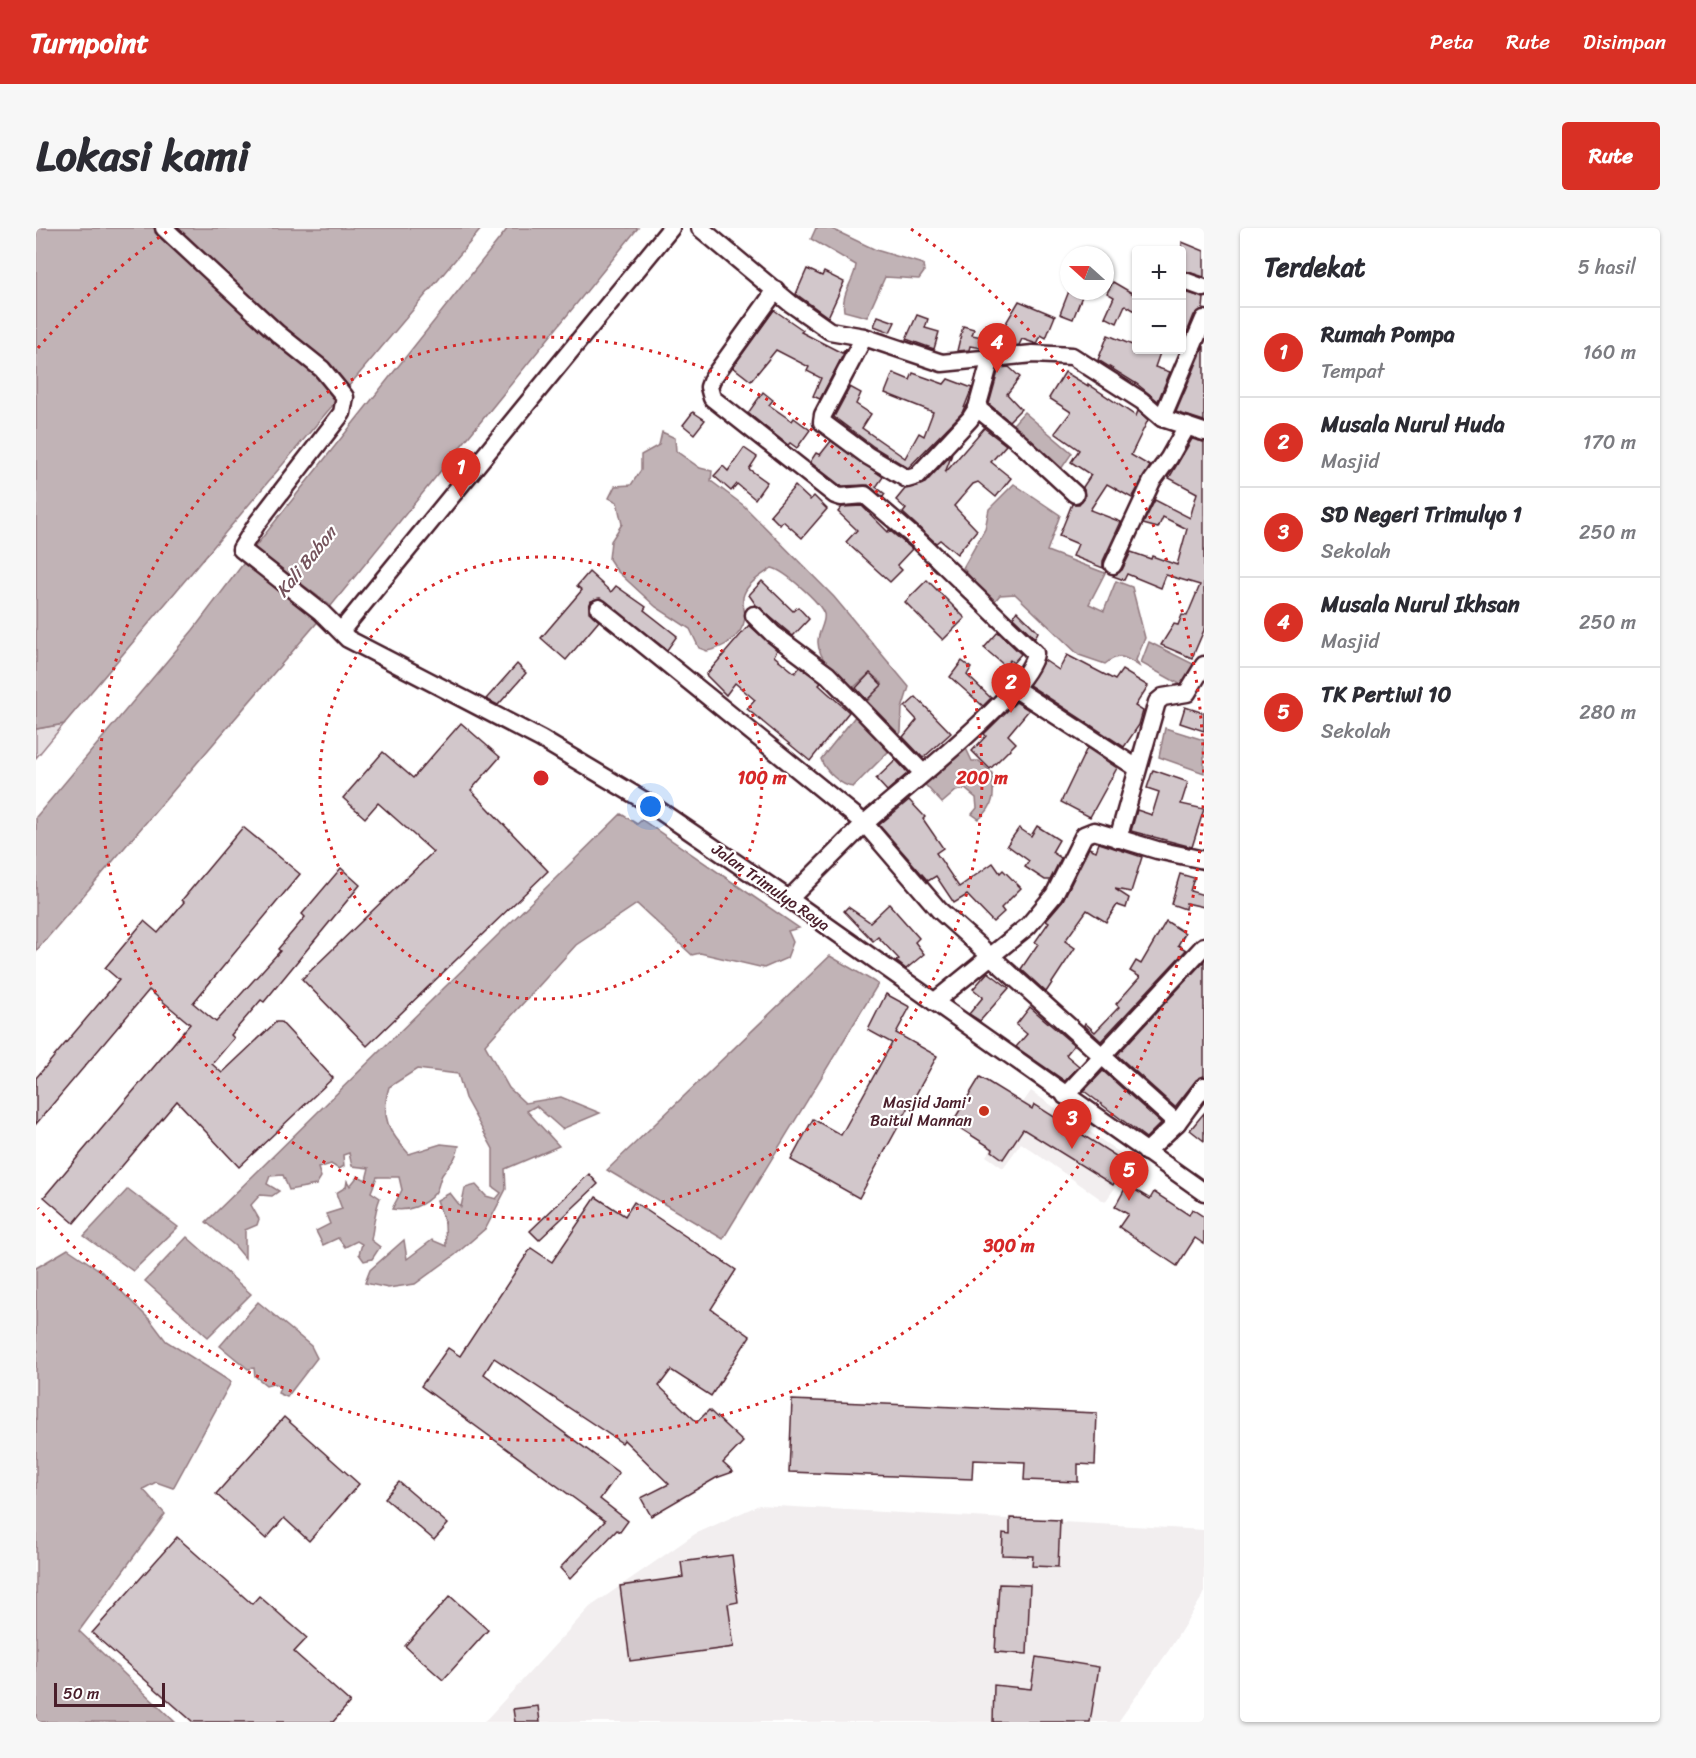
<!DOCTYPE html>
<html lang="id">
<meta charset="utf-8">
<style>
body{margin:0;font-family:Sriracha,sans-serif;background:#f7f7f7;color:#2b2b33}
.controls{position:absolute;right:18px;top:18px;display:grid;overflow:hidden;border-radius:6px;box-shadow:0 2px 4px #0004}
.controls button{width:54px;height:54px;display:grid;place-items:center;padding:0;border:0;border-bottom:2px solid #e1e1e2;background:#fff;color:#2b2b33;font:30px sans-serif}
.compass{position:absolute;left:1024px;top:18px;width:54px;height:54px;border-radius:50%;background:#fff;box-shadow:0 2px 4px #0004;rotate:291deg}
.scale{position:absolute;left:18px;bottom:15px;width:111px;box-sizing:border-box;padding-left:6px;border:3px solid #4a1f2b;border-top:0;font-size:16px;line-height:21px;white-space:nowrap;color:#4a1f2b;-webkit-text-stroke:4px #fff;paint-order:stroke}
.you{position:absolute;left:615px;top:579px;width:21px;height:21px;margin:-15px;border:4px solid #fff;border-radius:50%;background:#1a73e8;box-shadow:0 0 0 9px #1a73e833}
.badge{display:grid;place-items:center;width:39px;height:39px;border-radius:50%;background:#d93025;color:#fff;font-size:20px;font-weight:700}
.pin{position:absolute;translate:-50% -50px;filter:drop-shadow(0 2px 3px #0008)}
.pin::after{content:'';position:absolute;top:32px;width:21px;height:18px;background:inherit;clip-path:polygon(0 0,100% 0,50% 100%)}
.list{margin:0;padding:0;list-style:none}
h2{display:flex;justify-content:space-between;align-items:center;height:78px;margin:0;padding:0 24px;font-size:26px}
h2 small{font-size:20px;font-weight:400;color:#7c7c81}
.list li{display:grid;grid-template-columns:39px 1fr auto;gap:18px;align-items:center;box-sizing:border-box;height:90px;padding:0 24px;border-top:2px solid #e1e1e2}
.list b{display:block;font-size:22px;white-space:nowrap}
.list p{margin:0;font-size:20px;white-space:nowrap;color:#7c7c81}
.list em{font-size:20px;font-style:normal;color:#7c7c81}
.map{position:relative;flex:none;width:1168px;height:1494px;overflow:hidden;border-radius:6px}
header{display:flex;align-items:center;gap:36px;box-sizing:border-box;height:84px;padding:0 30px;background:#d93025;color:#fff}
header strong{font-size:28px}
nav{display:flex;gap:33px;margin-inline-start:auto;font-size:21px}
.intro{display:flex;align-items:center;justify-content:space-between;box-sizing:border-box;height:144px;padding:0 36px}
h1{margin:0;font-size:42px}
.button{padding:15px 27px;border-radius:6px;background:#d93025;color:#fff;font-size:21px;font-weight:700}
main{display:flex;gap:36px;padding:0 36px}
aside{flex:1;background:#fff;border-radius:6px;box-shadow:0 2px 4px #0004}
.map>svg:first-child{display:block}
</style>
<header>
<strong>Turnpoint</strong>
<nav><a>Peta</a><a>Rute</a><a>Disimpan</a></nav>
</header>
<div class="intro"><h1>Lokasi kami</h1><a class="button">Rute</a></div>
<main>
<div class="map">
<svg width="1168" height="1494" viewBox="0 0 1168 1494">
<rect width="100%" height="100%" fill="#fff"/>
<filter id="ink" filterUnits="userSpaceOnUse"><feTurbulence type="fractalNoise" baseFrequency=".0167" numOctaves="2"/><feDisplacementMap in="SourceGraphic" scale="12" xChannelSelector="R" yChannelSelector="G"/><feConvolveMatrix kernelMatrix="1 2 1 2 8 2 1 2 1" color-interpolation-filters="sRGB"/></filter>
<g filter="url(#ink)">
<g fill="#f2eeef">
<polygon points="995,863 1097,934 1069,974 985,915 967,940 950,928"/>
<polygon points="723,1277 1168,1302 1168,1366 1133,1422 1082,1494 448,1494 554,1379 659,1306"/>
</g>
<polygon fill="#e5dee0" stroke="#987e86" stroke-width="1.5" points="28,496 0,530 0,501"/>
<g fill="#c1b3b6" stroke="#91787e" stroke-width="1.5">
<polygon points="0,0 446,0 28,496 0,501"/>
<polygon points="472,0 602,0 295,378 218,320"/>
<path d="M780,0h14l46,22 47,14 1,8 -5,7 -34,-2 -18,40 -23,-6c-3,-19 10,-29 12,-46l-45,-26z"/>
<polygon points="988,184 1036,225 1023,244 972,202"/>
<path d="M626,204l13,6 1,13 24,17 12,3 -1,10 32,24 91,92 75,90 -7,22 -1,23 -14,21 -34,34c-12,-1 -29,-17 -32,-28l61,-76 -12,-10 -17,15c-14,-2 -36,-33 -35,-47 0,-9 8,-19 6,-27 -4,-12 -39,-43 -52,-46 -10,7 -24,15 -28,26 -4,9 2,16 1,24 -3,19 -21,30 -38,33l-8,-3 -9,-19 -34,-22 -39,-36 -8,-12 2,-18 11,-17 -5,-22 -8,-4 6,-12 16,-1 10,-15v-15l18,-10z"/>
<path d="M978,256l46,31 -13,36 58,22 -16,31 15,7 12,-30 16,6 13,51 -9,22 3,6c-14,-9 -20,-14 -34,-2l-26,-9 -64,-61 -15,1 -8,9 -29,-36 22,-39 4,-20z"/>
<polygon points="210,332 285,390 0,723 0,589 157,402"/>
<polygon points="1113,414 1161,438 1147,458 1105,435"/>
<polygon points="1129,500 1168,512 1168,545 1123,529"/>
<path d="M927,514l9,19h7l13,12c2,20 4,33 -13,46l-7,-5 5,-6 -1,-10 -11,-9 -9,2 -14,12 -23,-25z"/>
<path d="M585,586l16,10 5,-4 157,108 -11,3 5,11 -6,16 -23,10 -64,-15 -8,2 -55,-51 -61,41 -91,100 24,43 16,15 36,-6 39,16 -38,16 -26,-23 -9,5 32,35 -54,23 1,20 -20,39 -31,27 -40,29 -27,4 -23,-5 5,-13 34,-30 3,19 25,-19 14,6 -1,-22 -8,-24 13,-7 11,14 4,-19 11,-3 10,11 10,3 5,-6 -8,-6v-38l-28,-51 -7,-24 -41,-5 -28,18c-9,31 0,45 20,67l32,-10 18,2c-2,12 -10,19 -17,29 -3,5 -3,13 -7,18 -11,13 -27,19 -43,16l10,-19 -3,-13h-22l-6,15 9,6c-6,15 -6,27 -9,42l9,7 -8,12 -8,2 -5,-7 3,-10 -5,-3 -12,6 -7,-9 -15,7 -7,-14 14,-7 -4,-10 16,-5 -6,-16 10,-6 1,-6 3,5 8,-10 8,4 3,-12 -17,-2 -3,-13 -6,2 1,11 -5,3 -8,-5 -13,4 3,9 -5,8 -27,5 -6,-15 -13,1 -3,8 12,7 -7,5 -12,-1 -9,10 8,14 -2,6 -12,5v28l-10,-12 -29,-24z"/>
<polygon points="794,728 842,756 687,1011 571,942"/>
<polygon points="92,961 142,999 97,1043 48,1008"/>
<polygon points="151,1009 215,1066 172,1109 109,1053"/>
<polygon points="32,1021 65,1043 115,1093 130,1113 195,1154 137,1260 120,1254 107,1261 129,1286 43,1403 139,1494 0,1494 0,1126 2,1123 0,1120 0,1040"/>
<polygon points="222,1074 275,1118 281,1130 251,1169 242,1165 244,1159 237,1155 230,1157 219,1148 218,1140 212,1141 184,1118"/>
</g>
<g fill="#d2c7cb" stroke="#4a1f2b" stroke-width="1.5">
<polygon points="1146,14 1168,23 1168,49 1146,42"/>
<polygon points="771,41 786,48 788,44 808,54 792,89 760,66"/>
<polygon points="1077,54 1101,68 1101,84 1089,77 1081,95 1069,89 1078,69 1071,65"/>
<polygon points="1033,63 1048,63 1037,91 1024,86"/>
<polygon points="1146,63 1168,70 1167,81 1158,87 1146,117"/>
<polygon points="983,73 1019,88 1010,110 1005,107 1001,116 986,111 983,117 947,120 934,118 933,122 921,123 927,98 938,101 936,107 960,112"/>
<polygon points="738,82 767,102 765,104 806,125 810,121 784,171 777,168 785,150 771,143 773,139 740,122 715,153 697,139"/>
<polygon points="881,87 892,91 889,100 903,104 898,121 870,111"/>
<polygon points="842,88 859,94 854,104 838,98"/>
<polygon points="1072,107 1101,119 1101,122 1125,122 1119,139 1134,144 1122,173 1101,156 1062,132"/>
<polygon points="1168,118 1168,193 1140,184"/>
<polygon points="973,139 984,149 971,166 985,181 973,193 953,176 963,140"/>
<polygon points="1029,144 1052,158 1052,156 1100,188 1102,183 1112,192 1095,227 1114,238 1096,270 1071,256 1054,282 1085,294 1067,333 1067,340 1037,328 1042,316 1023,308 1036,276 1043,276 1049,269 1047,259 1055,247 1035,234 1043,222 1019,205 1035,184 1013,170"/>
<polygon points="857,145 874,152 877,145 908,156 912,151 936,160 926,185 872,240 838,219 798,189 814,159 825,165 820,176 835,186 826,200 869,230 883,205 888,208 897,184 849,165"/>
<polygon points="727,164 737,172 733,177 756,193 758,190 774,202 761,220 754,215 752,217 712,185"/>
<polygon points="657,184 669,192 658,206 647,197"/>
<polygon points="948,200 970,217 955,234 975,250 960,269 942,254 937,256 918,278 941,302 921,326 904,312 900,315 867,285 870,281 860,272 869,261 889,255 916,226 909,245"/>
<polygon points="1156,211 1168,214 1168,402 1156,430 1125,417 1138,396 1142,397 1146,387 1151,388 1164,357 1130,347 1125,360 1091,346 1088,352 1077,348 1086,342 1095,324 1115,331 1116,328 1141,337 1151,301 1127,289 1122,300 1107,296 1119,272 1154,290 1161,265 1133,250"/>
<polygon points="795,213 847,249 840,259 849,266 847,269 832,257 805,258 774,234 780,225 784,227"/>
<polygon points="708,220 721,229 713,241 731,254 719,271 701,256 695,263 678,248 687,238 692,243"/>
<polygon points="759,258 774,272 778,268 791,281 766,310 747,293 744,297 734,287"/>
<polygon points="826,278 852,304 853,302 876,321 861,337 866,342 854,354 810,314 821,302 802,284 806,279"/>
<polygon points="553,344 575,364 580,358 610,379 608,382 641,408 631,422 564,370 555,373 553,379 553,384 563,393 530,432 505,410 546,362 541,358"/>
<polygon points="891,352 929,390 907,412 869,374"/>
<polygon points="726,353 757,383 762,379 773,391 757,408 720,377 713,367"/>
<polygon points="981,383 1002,404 999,410 977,389"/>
<polygon points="713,397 741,422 738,428 759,445 764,439 785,455 783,457 813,484 774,533 711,481 719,472 699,455 690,467 670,447"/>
<polygon points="962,404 985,426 977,435 974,432 969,438 948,420"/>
<polygon points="1031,427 1079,452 1086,442 1112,458 1099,478 1107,483 1103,497 1088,519 993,457 1008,432 1023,442"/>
<polygon points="926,433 935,440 931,447 955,470 947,478 914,449"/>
<polygon points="481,436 490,445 462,477 450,471"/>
<polygon points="834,445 846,457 831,472 820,460"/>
<polygon points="880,469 915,505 887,530 867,509 881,492 869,479"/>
<polygon points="980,474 993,482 972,507 980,515 954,541 936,523 950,508 948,506"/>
<polygon points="1149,479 1168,485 1168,503 1144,495"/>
<polygon points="425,495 464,529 435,562 512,643 331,818 266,751 397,624 342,575 329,590 307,570 347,524 377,550"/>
<polygon points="1051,520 1081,540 1054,589 1025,574"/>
<polygon points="860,532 872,545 851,563 840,551"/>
<polygon points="1117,542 1152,554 1145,576 1168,581 1156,619 1095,603 1101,582 1116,587 1123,564 1111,560"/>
<polygon points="873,572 889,589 887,591 907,620 900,625 923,659 957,635 964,645 967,642 985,660 965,680 968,684 957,694 931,667 918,675 900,648 892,653 843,597"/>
<polygon points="1001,598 1023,612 1016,624 1025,630 1014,652 1009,652 989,639 993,633 971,617 983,600 995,608"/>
<polygon points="207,599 264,646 157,775 180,794 244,723 242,721 269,689 266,686 305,640 324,657 228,774 225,772 195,807 198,810 176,836 186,845 240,794 245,794 297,850 203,939 141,873 38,995 8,969 154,796 113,762 0,896 0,850 83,752 69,740 108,693 122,705 148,674 146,672"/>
<polygon points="1063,615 1106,629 1095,664 1079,661 1093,670 1090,680 1081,677 1070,694 1051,682 1029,713 1039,720 1010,764 985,741 1002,716 999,714 1013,694 1010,692 1027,672 1053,620 1060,623"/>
<polygon points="1144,646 1158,650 1154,663 1168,667 1168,679 1150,675 1149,681 1135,676"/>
<polygon points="853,676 883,710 879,714 888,726 870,741 860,733 863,731 842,709 837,713 808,683 812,679 834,694"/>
<polygon points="1130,693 1149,705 1142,717 1150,722 1065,813 1048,797 1049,795 1059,804 1083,779 1080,776 1104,749 1094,743 1100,733 1105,736"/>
<polygon points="1168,733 1168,848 1160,852 1139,879 1081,827"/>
<polygon points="952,744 973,760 944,793 933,786 947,769 937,761"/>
<polygon points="850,766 874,779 860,805 901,828 823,970 755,932 777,891 805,907 856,815 832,802"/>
<polygon points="994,779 1038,817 1030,827 1043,838 1029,853 980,819 991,806 980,797"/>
<polygon points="1067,843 1125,895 1110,910 1048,863"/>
<polygon points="944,849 996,881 998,876 1091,935 1077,957 987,901 967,931 956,923 957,921 916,895"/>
<polygon points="1168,885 1168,913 1154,902"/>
<polygon points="553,946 562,956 503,1012 494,1003"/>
<polygon points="1091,957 1114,971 1118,964 1153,987 1156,981 1168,989 1168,1016 1159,1010 1141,1038 1083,999 1092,986 1079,979"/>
<polygon points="560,969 589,988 598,974 700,1042 675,1081 714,1108 675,1168 635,1142 623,1158 661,1194 673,1182 707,1214 687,1235 697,1244 680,1250 615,1288 605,1270 633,1256 588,1212 586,1215 458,1130 448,1146 583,1245 564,1271 592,1293 584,1304 581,1302 534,1351 524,1340 569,1293 385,1158 412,1120 424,1128 495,1020 516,1034"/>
<polygon points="756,1172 1061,1185 1059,1237 1042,1236 1042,1254 988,1252 989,1234 937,1232 936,1251 753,1244"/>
<polygon points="248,1189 323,1256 273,1313 248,1290 230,1311 180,1266"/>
<polygon points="363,1254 412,1296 398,1312 349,1270"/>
<polygon points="974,1290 1024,1292 1022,1339 996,1338 997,1328 966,1327 967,1305 974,1306"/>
<polygon points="141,1309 216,1376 223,1368 271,1410 258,1424 314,1474 297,1494 157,1494 56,1405"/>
<polygon points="696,1327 702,1374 692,1376 698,1419 594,1433 584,1358 647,1349 645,1334"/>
<polygon points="963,1356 994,1357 991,1426 959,1424"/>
<polygon points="414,1368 452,1402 407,1452 369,1418"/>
<polygon points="1000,1429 1063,1439 1054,1494 957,1494 958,1457 995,1461"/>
<polygon points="502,1478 504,1494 479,1494 477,1481"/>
</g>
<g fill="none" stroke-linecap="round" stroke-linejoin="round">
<defs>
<g id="minor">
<polyline points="128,0 241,105 286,141 309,169 306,185 222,294 205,321 285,384 312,411 505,511 614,576 753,671 1168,964"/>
<polyline points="664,0 754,75 794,103 828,109 906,135 997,126 1036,128 1106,173 1126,190 1168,204"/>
<polyline points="1146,52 1168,60"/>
<path d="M740,62l-64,89 -3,8 3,11 123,97 6,2 24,-2 55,47 115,111c-3,37 -138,141 -171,171 -25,25 -50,50 -75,75"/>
<polyline points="828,109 787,187 786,194 832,228 871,251 881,248 934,191 941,180 955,130"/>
<polyline points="941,180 983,214 1039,266"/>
<polyline points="1126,190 1168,91"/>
<polyline points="1077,337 1116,253 1133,230 1151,198"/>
<polyline points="563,380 829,596 903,682 1141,895 1110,924"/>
<polyline points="718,387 737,406 792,447 886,544"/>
<polyline points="305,403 635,0"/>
<polyline points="978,460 1101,540"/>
<polyline points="1082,611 1121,474 1127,469 1151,465 1168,437"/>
<polyline points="898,774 992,698 1018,667 1048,607 1058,603 1121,622 1168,632"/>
<polyline points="1029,868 1168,718"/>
<polyline points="1141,895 1168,858"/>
</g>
</defs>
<use href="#minor" stroke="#4a1f2b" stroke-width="21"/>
<use href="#minor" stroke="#fff" stroke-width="16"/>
</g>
</g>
<g fill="none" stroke="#d62828" stroke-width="3" stroke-dasharray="3 6">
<circle cx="505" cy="550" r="221"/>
<circle cx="505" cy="550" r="441"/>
<path d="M2 120A662 662 0 0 1 135 1M875 1A662 662 0 1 1 2 980"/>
</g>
<circle fill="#c8321e" stroke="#fff" stroke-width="2" cx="948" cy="883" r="6"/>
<g text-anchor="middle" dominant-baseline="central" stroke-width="4.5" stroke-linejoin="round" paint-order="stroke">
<g font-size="16" fill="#4a1f2b" stroke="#fff">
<text transform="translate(735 659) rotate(35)">Jalan Trimulyo Raya</text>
</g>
<g font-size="16" fill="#4a1f2b" stroke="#fff" text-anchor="end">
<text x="936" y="874">Masjid Jami'<tspan x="936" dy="18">Baitul Mannan</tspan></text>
</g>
<g font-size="18" font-style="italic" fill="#74535c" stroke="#fff">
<text transform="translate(270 334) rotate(-51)">Kali Babon</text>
</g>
</g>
<circle cx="505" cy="550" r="9" fill="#d62828" stroke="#fff" stroke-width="3"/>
<g font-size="18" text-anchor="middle" font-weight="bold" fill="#d62828" stroke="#fff" stroke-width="4.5" stroke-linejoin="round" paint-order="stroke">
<text x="726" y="556">100 m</text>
<text x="946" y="556">200 m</text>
<text x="973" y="1024">300 m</text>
</g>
</svg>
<div class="controls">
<button>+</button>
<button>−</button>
</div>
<svg class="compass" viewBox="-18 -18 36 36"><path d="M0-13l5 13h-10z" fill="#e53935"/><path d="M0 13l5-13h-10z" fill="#7c7c81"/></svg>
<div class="scale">50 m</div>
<div class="you"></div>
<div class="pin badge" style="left:425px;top:270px">1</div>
<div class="pin badge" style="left:975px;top:485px">2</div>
<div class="pin badge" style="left:1036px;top:921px">3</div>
<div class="pin badge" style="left:961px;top:145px">4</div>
<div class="pin badge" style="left:1093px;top:973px">5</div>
</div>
<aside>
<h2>Terdekat<small>5 hasil</small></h2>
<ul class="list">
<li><span class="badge">1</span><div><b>Rumah Pompa</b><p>Tempat</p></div><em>160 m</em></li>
<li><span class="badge">2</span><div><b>Musala Nurul Huda</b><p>Masjid</p></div><em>170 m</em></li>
<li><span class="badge">3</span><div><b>SD Negeri Trimulyo 1</b><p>Sekolah</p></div><em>250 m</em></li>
<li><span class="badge">4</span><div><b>Musala Nurul Ikhsan</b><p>Masjid</p></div><em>250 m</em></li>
<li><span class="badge">5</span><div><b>TK Pertiwi 10</b><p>Sekolah</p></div><em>280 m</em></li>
</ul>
</aside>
</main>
